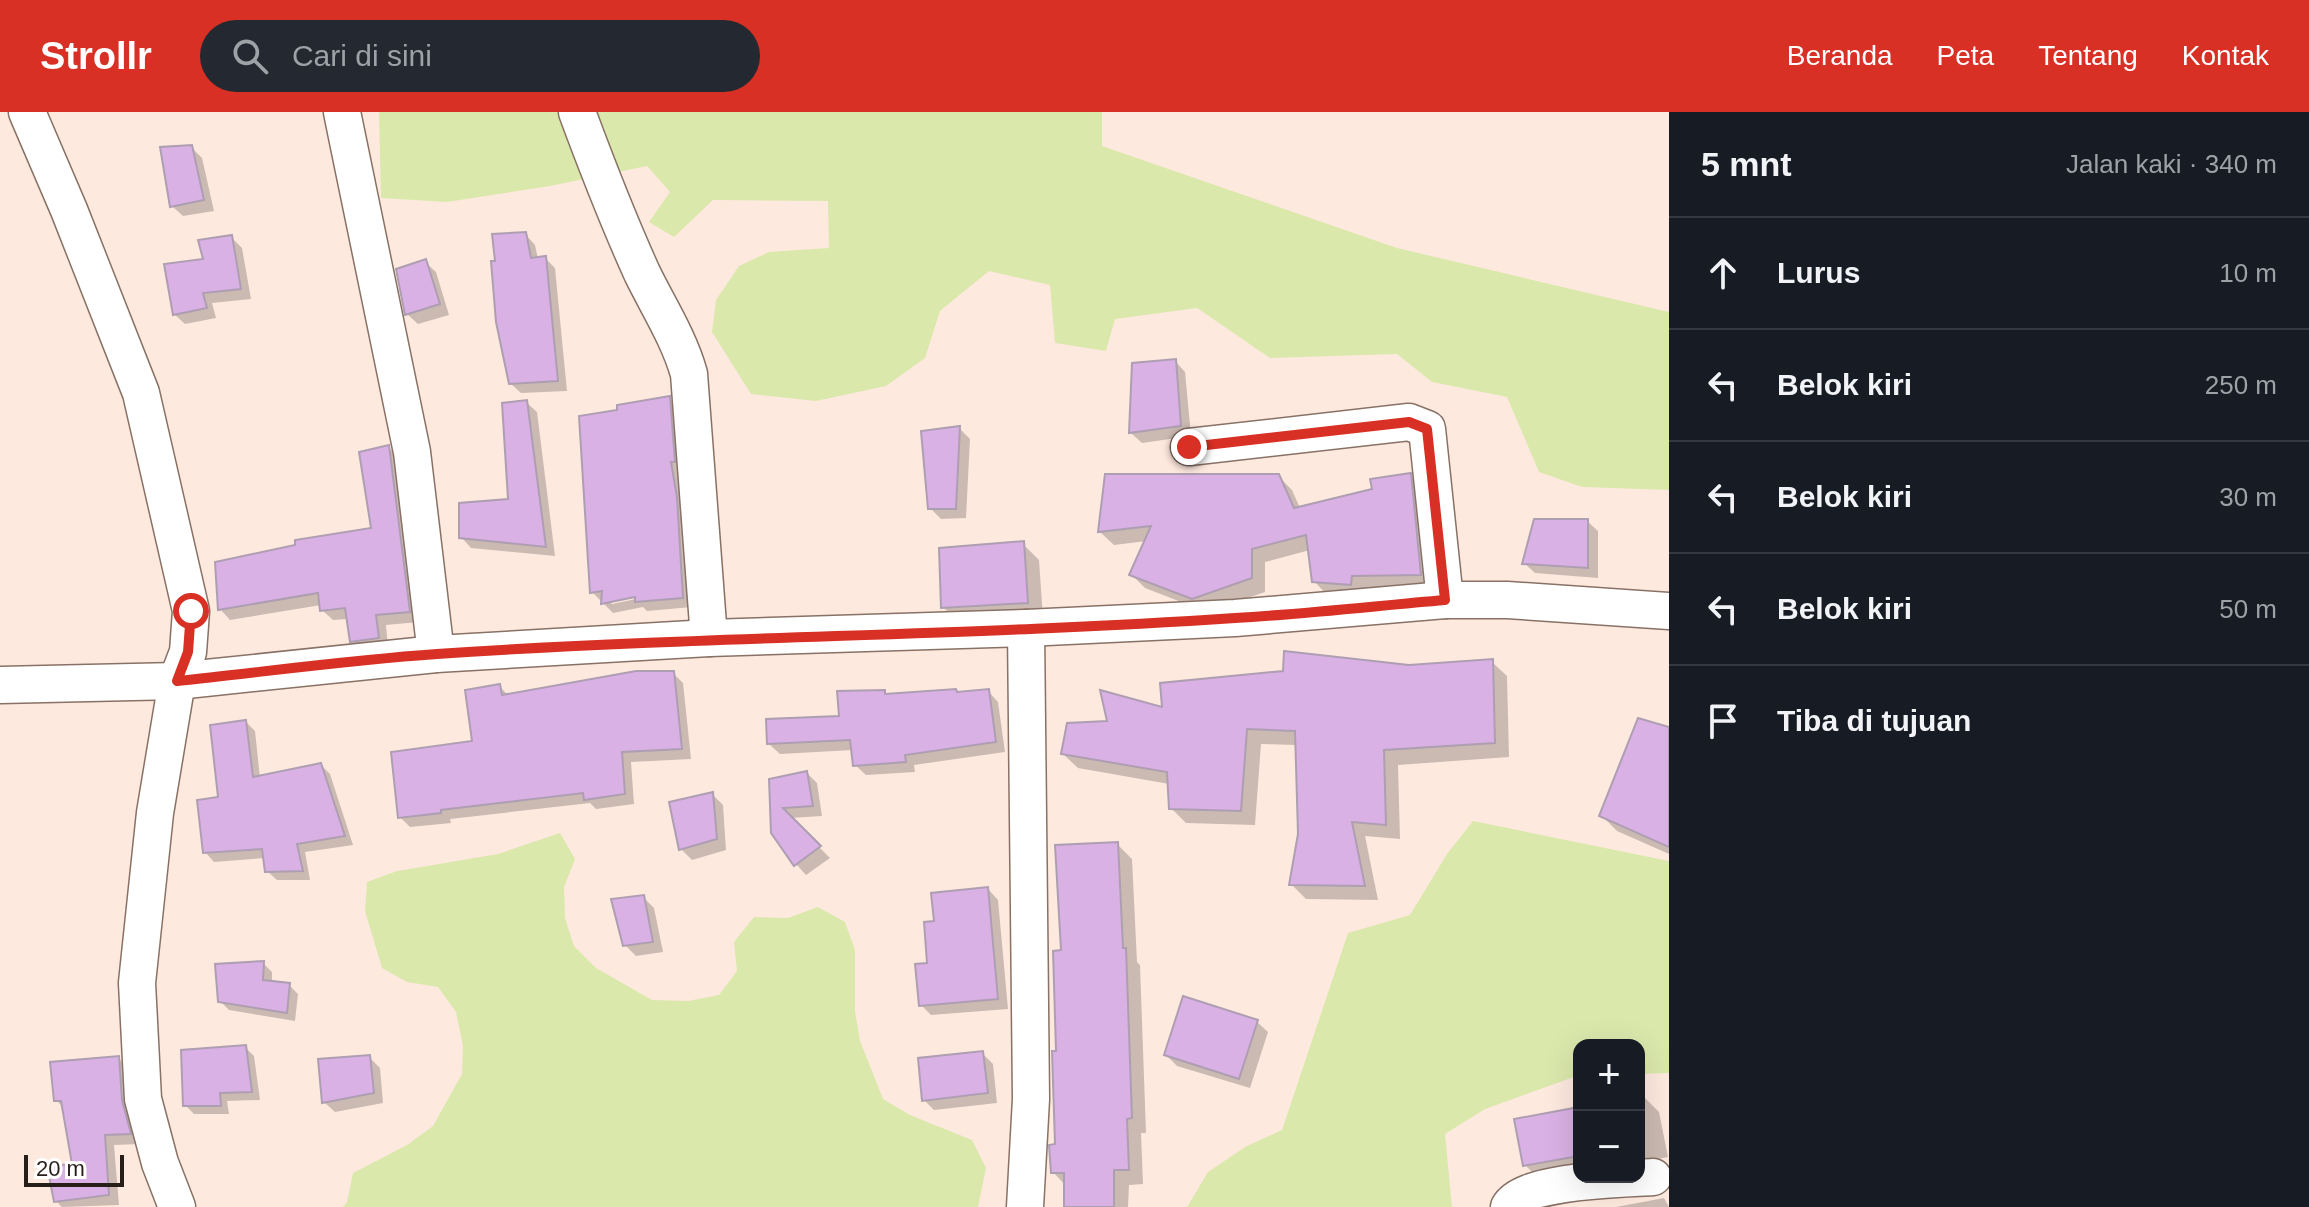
<!DOCTYPE html>
<html lang="id">
<meta charset="utf-8">
<style>
body{margin:0;font-family:Helvetica,sans-serif;background:#242831;color:#f1f3f6}
.controls{position:absolute;right:24px;bottom:24px;display:grid;overflow:hidden;border-radius:16px;box-shadow:0 8px 32px #0002}
.controls button{width:72px;height:72px;display:grid;place-items:center;padding:0;border:0;border-bottom:2px solid #363941;background:#171b24;color:#f1f3f6;font:40px sans-serif}
.scale{position:absolute;left:24px;bottom:20px;width:100px;box-sizing:border-box;padding-left:8px;border:4px solid #271e19;border-top:0;font-size:22px;line-height:28px;white-space:nowrap;color:#271e19;-webkit-text-stroke:6px #fff;paint-order:stroke}
.stop{position:absolute;width:24px;height:24px;margin:-18px;border:6px solid #d93025;border-radius:50%;background:#fff}
.stop.end{background:#d93025;border-color:#fff;box-shadow:0 2px 8px #0008}
.list{margin:0;padding:0;list-style:none}
h2{display:flex;justify-content:space-between;align-items:center;height:104px;margin:0;padding:0 32px;font-size:34px}
h2 small{font-size:26px;font-weight:400;color:#9ea1a6}
.list li{display:grid;grid-template-columns:52px 1fr auto;gap:24px;align-items:center;box-sizing:border-box;height:112px;padding:0 32px;border-top:2px solid #363941}
.list b{display:block;font-size:30px;white-space:nowrap}
.list em{font-size:26px;font-style:normal;color:#9ea1a6}
.icon{flex:none;width:44px;height:44px;fill:none;stroke:currentColor;stroke-width:2;stroke-linecap:round;stroke-linejoin:round}
.map{position:relative;flex:none;width:1669px;height:1095px;overflow:hidden}
header{display:flex;align-items:center;gap:48px;box-sizing:border-box;height:112px;padding:0 40px;background:#d93025;color:#fff}
header strong{font-size:38px}
nav{display:flex;gap:44px;margin-inline-start:auto;font-size:28px}
.search{width:560px;height:72px;background:#242831;display:flex;align-items:center;gap:20px;box-sizing:border-box;padding:0 28px;border-radius:44px;color:#9ea1a6;font-size:30px}
main{display:flex}
aside{flex:1;background:#171b24}
.map>svg:first-child{display:block}
</style>
<header>
<strong>Strollr</strong>
<div class="search"><svg class="icon" aria-label="search" viewBox="0 0 24 24"><circle cx="10" cy="10" r="6"/><path d="M15 15l6 6"/></svg>Cari di sini</div>
<nav><a>Beranda</a><a>Peta</a><a>Tentang</a><a>Kontak</a></nav>
</header>
<main>
<div class="map">
<svg width="1669" height="1095" viewBox="0 0 1669 1095">
<rect width="100%" height="100%" fill="#fee9df"/>
<g fill="#dbe8ac">
<polygon points="379,0 1102,0 1102,34 1397,136 1669,200 1669,378 1582,375 1539,360 1507,285 1432,270 1397,242 1270,246 1197,196 1115,207 1106,239 1055,231 1050,173 989,159 940,199 925,246 886,274 816,289 751,282 712,220 716,188 739,154 769,140 829,136 828,89 713,88 674,125 649,110 670,80 647,54 550,74 447,90 381,86"/>
<polygon points="1473,709 1669,749 1669,961 1639,962 1639,933 1579,933 1579,963 1485,997 1445,1022 1452,1095 1187,1095 1208,1060 1245,1035 1282,1018 1348,821 1410,803 1447,742"/>
<polygon points="560,721 575,747 564,775 565,806 574,834 596,856 652,888 688,889 719,883 737,859 734,830 754,805 788,806 818,795 845,810 855,838 855,899 860,929 883,987 910,1003 972,1028 986,1056 978,1095 343,1095 347,1090 353,1061 407,1033 433,1014 462,962 463,934 456,900 438,875 407,870 382,856 365,799 367,770 397,759 498,742"/>
</g>
<g fill="#0003" fill-rule="evenodd">
<polygon points="191,35 202,46 214,99 183,104 172,94"/>
<polygon points="525,122 535,133 538,147 545,146 555,156 567,279 521,281 510,271"/>
<polygon points="231,125 242,136 251,187 212,191 216,206 185,212 174,202 206,148"/>
<polygon points="425,150 436,160 449,203 418,212 407,202"/>
<polygon points="1175,249 1185,260 1191,324 1142,331 1131,321"/>
<path d="M669,286l10,10 13,199 -45,4 -4,-4 -30,6 -21,-21 28,-180zM644,481l1,4 -33,7 -4,-4z"/>
<polygon points="526,290 537,300 555,444 471,436 461,425 510,389"/>
<polygon points="959,316 970,327 966,406 941,407 930,396"/>
<polygon points="389,336 399,346 419,510 386,513 388,536 362,540 352,529 348,507 333,508 322,498 321,493 230,508 220,497 373,418"/>
<polygon points="1410,363 1423,377 1434,476 1327,483 1314,469 1310,438 1265,450 1265,480 1207,500 1145,476 1132,463 1147,429 1114,433 1100,420 1278,364 1292,378 1300,396 1375,379"/>
<polygon points="1587,409 1598,419 1598,466 1535,461 1524,451"/>
<polygon points="1023,432 1039,448 1043,506 959,511 943,495"/>
<polygon points="1492,550 1507,564 1509,645 1398,653 1400,727 1365,724 1378,788 1306,787 1291,772 1300,722 1297,633 1261,632 1255,713 1186,711 1171,696 1169,672 1078,656 1063,642 1110,611 1164,598 1409,555"/>
<polygon points="673,561 683,571 691,647 631,650 634,692 596,697 590,691 450,707 451,711 410,715 400,705 475,631 499,574 509,584"/>
<polygon points="988,579 998,590 1005,640 914,653 915,660 866,663 855,653 853,638 780,642 769,632 841,606 884,580 888,584"/>
<polygon points="246,610 255,619 260,666 321,653 330,662 353,733 305,740 310,768 277,768 267,759 265,746 214,750 205,740"/>
<polygon points="1669,617 1669,742 1617,719 1601,703"/>
<polygon points="807,661 817,671 822,704 790,706 830,746 806,763 796,752 771,669"/>
<polygon points="712,682 723,693 726,738 692,748 681,737"/>
<polygon points="1117,732 1132,747 1137,850 1140,853 1146,1021 1141,1021 1143,1072 1129,1073 1128,1095 1066,1095 1066,1074 1053,1060 1057,1034 1063,840"/>
<polygon points="988,777 998,788 1008,897 931,903 921,893 936,811"/>
<polygon points="643,785 654,796 663,840 636,844 625,833"/>
<polygon points="263,851 272,860 272,871 289,873 298,882 295,909 229,898 220,889"/>
<polygon points="1257,910 1268,920 1250,976 1177,954 1166,943"/>
<polygon points="245,935 254,944 260,988 227,989 229,1002 194,1002 185,993"/>
<polygon points="982,941 993,952 997,991 934,998 924,988"/>
<polygon points="369,945 380,956 383,991 335,1000 324,990"/>
<polygon points="119,947 129,957 140,1032 114,1033 119,1093 62,1095 56,1089 74,1053 64,996 56,988"/>
<polygon points="1643,984 1659,1000 1668,1045 1639,1051 1639,985"/>
<polygon points="1579,997 1579,1062 1541,1069 1525,1053"/>
<polygon points="1664,1086 1669,1095 1616,1095"/>
</g>
<g fill="#dab1e5" stroke="#ae9eb2" stroke-width="2">
<polygon points="192,33 204,88 170,95 160,35"/>
<polygon points="526,120 531,146 546,144 558,269 509,272 496,210 491,149 495,149 492,122"/>
<polygon points="232,123 241,177 203,181 207,196 173,203 164,152 203,147 198,128"/>
<polygon points="426,147 440,192 405,203 396,157"/>
<polygon points="1176,247 1181,314 1129,321 1132,251"/>
<polygon points="670,284 675,350 671,350 677,385 683,486 635,490 635,485 601,492 602,479 590,481 579,304 617,298 617,293"/>
<polygon points="527,288 546,435 459,426 459,391 508,387 502,291"/>
<polygon points="960,314 956,397 928,397 921,319"/>
<polygon points="389,333 410,500 376,503 379,526 350,530 345,496 320,499 318,481 218,498 215,450 295,433 295,428 371,416 359,340"/>
<polygon points="1411,361 1421,463 1352,464 1351,473 1312,470 1306,423 1252,437 1252,466 1192,487 1129,463 1151,414 1098,420 1105,362 1279,362 1294,396 1372,377 1370,367"/>
<polygon points="1534,407 1588,407 1588,456 1522,452"/>
<polygon points="1024,429 1028,491 941,496 939,436"/>
<polygon points="1284,539 1409,553 1493,547 1495,631 1384,638 1386,713 1352,710 1365,774 1289,773 1298,722 1295,619 1247,617 1241,699 1169,697 1167,660 1061,642 1067,611 1107,609 1100,578 1162,595 1160,571 1283,559"/>
<polygon points="636,559 674,559 682,637 622,640 625,682 584,688 583,681 441,698 441,701 398,706 391,640 472,629 465,578 500,572 502,583"/>
<polygon points="956,577 957,580 989,577 996,630 905,643 906,650 853,654 850,628 767,632 766,607 839,604 837,579 885,578 885,582"/>
<polygon points="1638,606 1669,615 1669,735 1599,704"/>
<polygon points="246,608 253,665 321,651 345,724 297,732 303,759 265,760 262,737 203,741 197,688 218,685 210,613"/>
<polygon points="807,659 813,694 783,696 821,734 794,754 771,721 769,667"/>
<polygon points="713,680 717,727 679,738 669,690"/>
<polygon points="1118,730 1123,836 1126,836 1132,1006 1127,1007 1129,1058 1114,1058 1114,1095 1064,1095 1064,1061 1051,1061 1049,1033 1055,1032 1052,939 1056,939 1053,839 1061,838 1055,733"/>
<polygon points="988,775 998,887 919,894 915,852 927,851 924,810 934,809 931,781"/>
<polygon points="644,783 653,830 623,834 611,787"/>
<polygon points="264,849 263,868 290,871 287,901 218,890 215,852"/>
<polygon points="1183,884 1258,908 1239,967 1164,943"/>
<polygon points="246,933 252,980 220,981 221,994 183,994 181,938"/>
<polygon points="983,939 988,981 922,989 918,946"/>
<polygon points="370,943 374,981 322,991 318,947"/>
<polygon points="119,944 122,988 131,1022 105,1023 109,1083 54,1090 47,1054 72,1052 61,989 54,989 50,950"/>
<polygon points="1579,995 1579,1044 1523,1054 1514,1007"/>
</g>
<g fill="none" stroke-linecap="round" stroke-linejoin="round">
<defs>
<g id="minor">
<polyline points="27,0 69,98 141,281 191,499 188,540 177,569 155,701 137,871 143,987 160,1051 177,1095"/>
<polyline points="342,0 412,340 436,542"/>
<path d="M577,0c20,54 41,108 65,161 16,33 37,65 47,101l20,264"/>
<polyline points="1189,335 1409,310 1427,317 1445,488"/>
<polyline points="0,573 177,569 436,542 709,526 1026,516 1235,506 1445,488 1507,488 1669,499"/>
<polyline points="1025,1095 1031,987 1026,516"/>
<path d="M1509,1095c15,-27 113,-28 144,-30"/>
</g>
</defs>
<use href="#minor" stroke="#887165" stroke-width="39"/>
<use href="#minor" stroke="#fff" stroke-width="36"/>
</g>
<g fill="none" stroke-linecap="round" stroke-linejoin="round">
<path stroke="#d93025" stroke-width="10" d="M191,499l-3,41 -11,29c86,-9 173,-21 260,-27 266,-18 532,-18 798,-36 70,-4 140,-12 210,-18l-18,-171 -18,-7 -220,25"/>
</g>
</svg>
<div class="controls">
<button>+</button>
<button>−</button>
</div>
<div class="scale">20 m</div>
<div class="stop" style="left:191px;top:499px"></div>
<div class="stop end" style="left:1189px;top:335px"></div>
</div>
<aside>
<h2>5 mnt<small>Jalan kaki · 340 m</small></h2>
<ul class="list">
<li><svg class="icon" aria-label="ahead" viewBox="0 0 24 24"><path d="M12 20V5M6 11l6-6 6 6"/></svg><div><b>Lurus</b></div><em>10 m</em></li>
<li><svg class="icon" aria-label="left" viewBox="0 0 24 24"><path d="M17 20v-9H6M10 6l-5 5 5 5"/></svg><div><b>Belok kiri</b></div><em>250 m</em></li>
<li><svg class="icon" aria-label="left" viewBox="0 0 24 24"><path d="M17 20v-9H6M10 6l-5 5 5 5"/></svg><div><b>Belok kiri</b></div><em>30 m</em></li>
<li><svg class="icon" aria-label="left" viewBox="0 0 24 24"><path d="M17 20v-9H6M10 6l-5 5 5 5"/></svg><div><b>Belok kiri</b></div><em>50 m</em></li>
<li><svg class="icon" aria-label="arrive" viewBox="0 0 24 24"><path d="M6 21V4h12l-3 4 3 4H6"/></svg><div><b>Tiba di tujuan</b></div></li>
</ul>
</aside>
</main>
